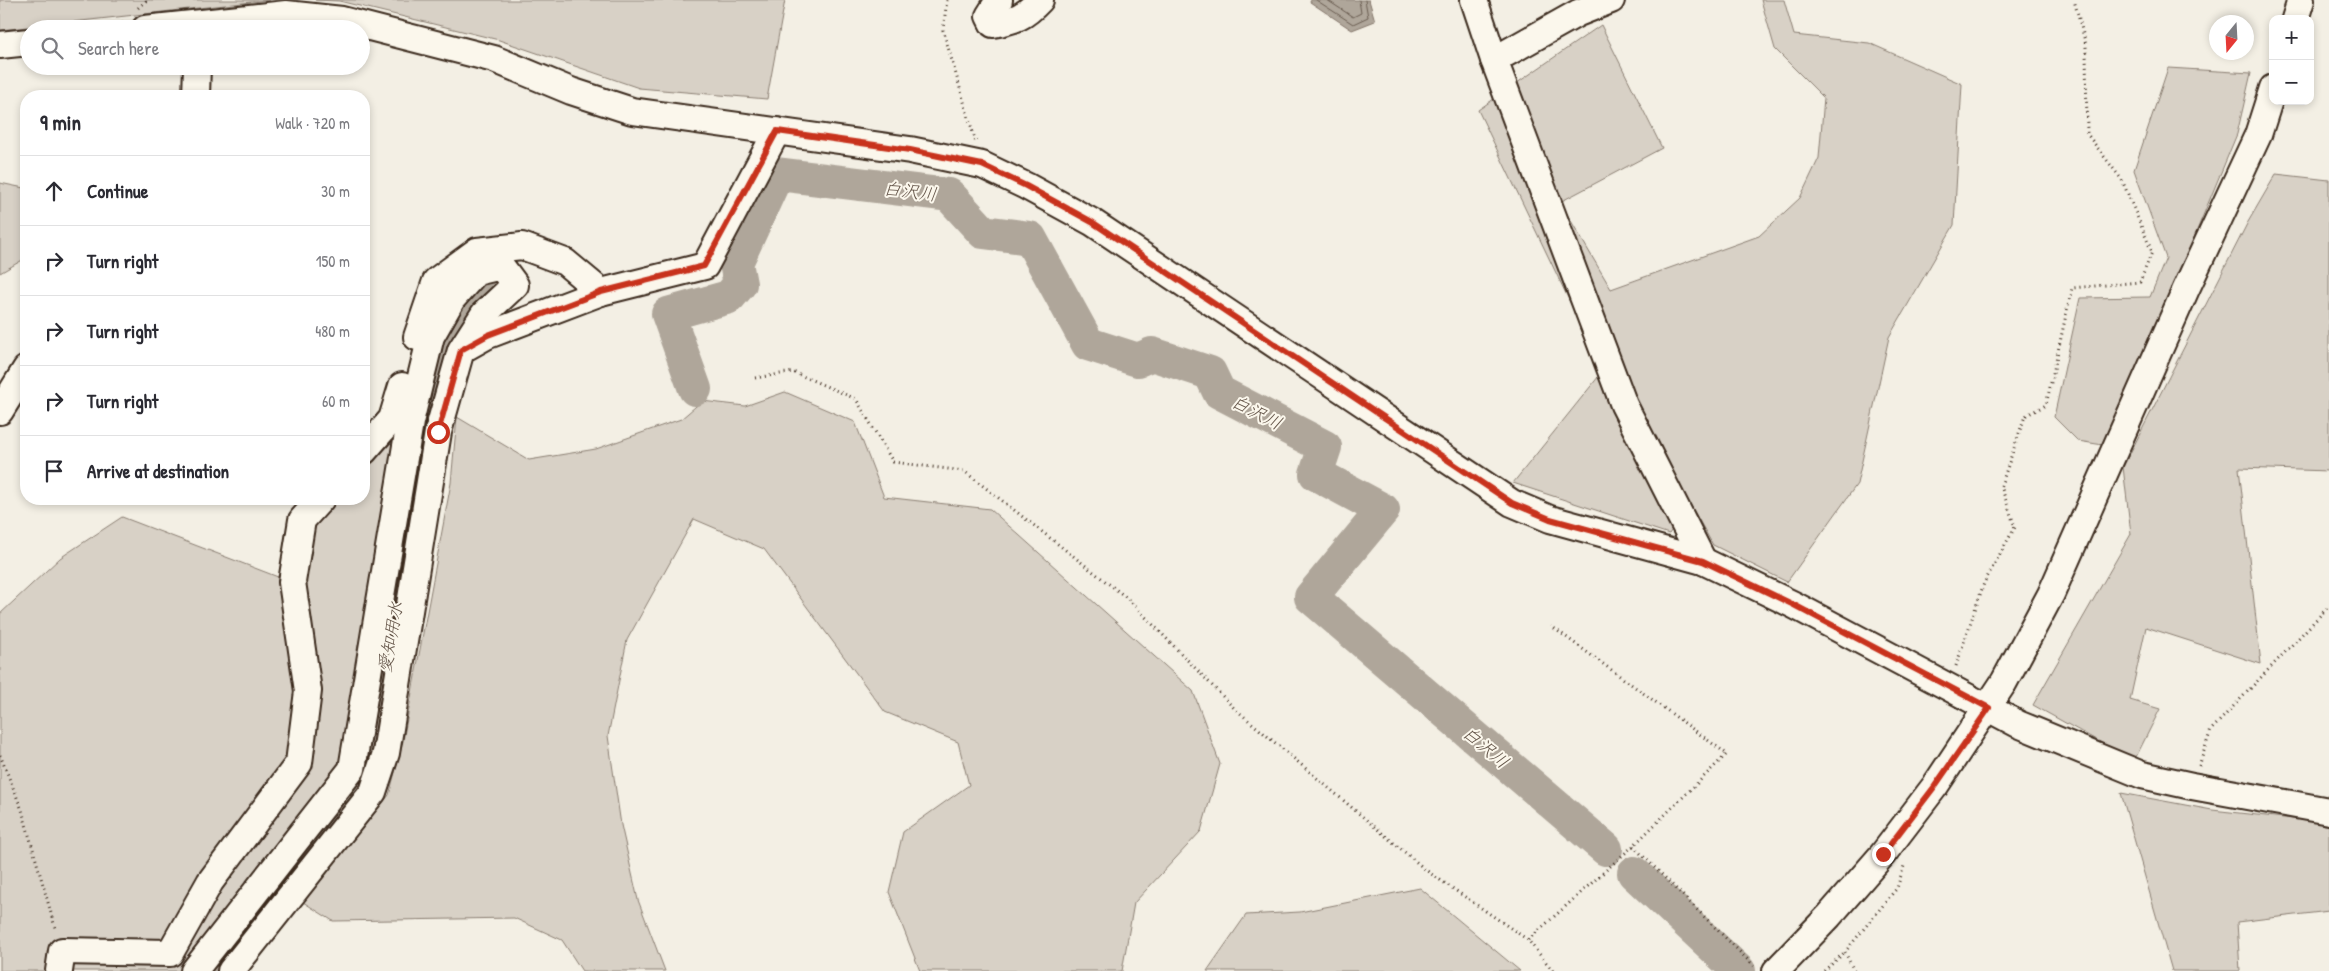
<!DOCTYPE html>
<meta charset="utf-8">
<style>
body{margin:0;font-family:"Patrick Hand","Klee One",sans-serif;background:#f7f7f7;color:#2b2b33}
.controls{position:absolute;right:15px;top:15px;display:grid;overflow:hidden;border-radius:10px;box-shadow:0 2px 8px #0003}
.controls button{width:45px;height:45px;display:grid;place-items:center;padding:0;border:0;border-bottom:1px solid #e1e1e2;background:#fff;color:#2b2b33;font:25px sans-serif}
.compass{position:absolute;left:2209px;top:15px;width:45px;height:45px;border-radius:50%;background:#fff;box-shadow:0 2px 8px #0003;rotate:198deg}
.stop{position:absolute;width:15px;height:15px;margin:-11px;border:4px solid #c8321e;border-radius:50%;background:#fff}
.stop.end{background:#c8321e;border-color:#fff;box-shadow:0 1px 5px #0008}
.list{margin:0;padding:0;list-style:none}
h2{display:flex;justify-content:space-between;align-items:center;height:65px;margin:0;padding:0 20px;font-size:21px}
h2 small{font-size:16px;font-weight:400;color:#7c7c81}
.list li{display:grid;grid-template-columns:32px 1fr auto;gap:15px;align-items:center;box-sizing:border-box;height:70px;padding:0 20px;border-top:1px solid #e1e1e2}
.list b{display:block;font-size:19px;white-space:nowrap}
.list em{font-size:16px;font-style:normal;color:#7c7c81}
.icon{flex:none;width:28px;height:28px;fill:none;stroke:currentColor;stroke-width:2;stroke-linecap:round;stroke-linejoin:round}
.map{position:relative;flex:none;width:2329px;height:971px;overflow:hidden}
.search{position:absolute;background:#fff;box-shadow:0 2px 8px #0003;left:20px;top:20px;width:350px;height:55px;display:flex;align-items:center;gap:12px;box-sizing:border-box;padding:0 18px;border-radius:28px;color:#7c7c81;font-size:19px}
.panel{position:absolute;background:#fff;box-shadow:0 2px 8px #0003;left:20px;top:90px;width:350px;height:415px;border-radius:20px}
.map>svg:first-child{display:block}
</style>
<div class="map">
<svg width="2329" height="971" viewBox="0 0 2329 971">
<rect width="100%" height="100%" fill="#f3efe4"/>
<filter id="ink" filterUnits="userSpaceOnUse"><feTurbulence type="fractalNoise" baseFrequency=".02" numOctaves="2"/><feDisplacementMap in="SourceGraphic" scale="10" xChannelSelector="R" yChannelSelector="G"/><feConvolveMatrix kernelMatrix="1 2 1 2 8 2 1 2 1" color-interpolation-filters="sRGB"/></filter>
<g filter="url(#ink)">
<g fill="#d8d1c6" stroke="#8a7e72">
<polygon points="0,0 270,0 0,30"/>
<polygon points="315,0 785,0 767,99 639,88 499,40 339,1"/>
<polygon points="1761,0 1784,0 1794,35 1869,43 1962,84 1954,225 1889,337 1857,484 1787,582 1713,545 1690,504 1669,534 1513,483 1603,371 1478,110 1601,25 1662,148 1560,202 1611,289 1759,236 1800,198 1819,158 1824,98 1775,49"/>
<polygon points="2168,68 2251,73 2237,134 2175,283 2103,445 2078,441 2054,417 2080,298 2150,297 2166,258 2134,170"/>
<polygon points="2276,174 2329,180 2329,471 2239,468 2261,664 2146,627 2130,700 2160,709 2134,761 2033,705 2131,534 2123,467 2248,222"/>
<polygon points="0,183 24,188 26,191 26,258 0,273"/>
<polygon points="785,392 855,422 884,497 990,509 1193,691 1220,764 1201,831 1134,903 1122,971 920,971 889,892 903,832 969,785 958,742 885,712 764,549 694,519 627,640 608,736 621,825 638,900 665,971 582,971 562,940 514,918 333,921 303,902 389,795 402,746 451,483 457,417 529,460 596,449 681,419 702,401 745,406"/>
<polygon points="397,437 342,763 180,971 0,971 0,614 60,558 122,517 304,587 313,524 338,499 364,499 364,471"/>
<polygon points="2121,793 2212,810 2329,823 2329,911 2237,922 2240,971 2172,971"/>
<polygon points="1420,888 1520,971 1207,971 1246,915 1300,912"/>
</g>
<polygon fill="#afa69a" stroke="#817468" points="1311,0 1369,0 1375,21 1352,30 1310,2"/>
<g fill="none" stroke-linecap="round" stroke-linejoin="round">
<g stroke="#695c50" stroke-width="1">
<polyline points="1316,0 1353,24 1368,17 1365,0"/>
<polyline points="1327,0 1353,17 1361,13 1359,0"/>
</g>
<polyline stroke="#afa69a" stroke-width="20" points="214,971 366,773 442,340 472,300 501,277"/>
<g stroke="#afa69a" stroke-width="34">
<polyline points="695,389 668,314 729,297 740,284 736,263 777,174 949,195 983,232 1030,238 1088,344 1138,360 1152,354 1210,373 1219,392 1325,447 1316,474 1383,510 1311,597 1606,849"/>
<polyline points="1634,873 1739,971"/>
</g>
<defs>
<g id="minor">
<path d="M999,0l-10,16 4,8c23,-4 31,-7 47,-24"/>
<polyline points="1474,0 1494,60 1624,405 1703,561"/>
<polyline points="2295,19 2301,0"/>
<polyline points="145,29 286,14 342,20 494,59 571,91 632,111 910,150 982,165 1026,186 1092,222 1512,503 1550,519 1703,561 1794,605 2018,724 2142,775 2192,786 2329,811"/>
<polyline points="0,45 29,42"/>
<polyline points="1494,60 1578,13 1611,0"/>
<polyline points="196,96 197,66"/>
<polyline points="417,337 436,281 477,251 522,246 565,262 601,292"/>
<polyline points="463,349 488,335 601,292 705,266 777,131"/>
<polyline points="0,411 26,369"/>
<polyline points="364,451 392,419 402,386"/>
<polyline points="59,971 62,951 170,953 210,882 299,763 308,691 292,582 302,520 321,499"/>
<polyline points="194,971 352,769 410,422 431,336 452,299 476,272 501,266 515,285 484,314 461,350 438,432 386,753 373,792 231,971"/>
<polyline points="1776,971 1829,916 1883,854 1935,786 2004,682 2051,594 2186,289 2258,135 2273,88"/>
</g>
</defs>
<use href="#minor" stroke="#3b2a1e" stroke-width="30"/>
<g stroke="#3b2a1e" stroke-width="3" stroke-dasharray="1 4" stroke-linecap="butt">
<polyline points="947,0 943,30 976,143"/>
<polyline points="138,8 147,0"/>
<polyline points="115,29 124,21"/>
<polyline points="755,378 793,372 856,399 893,462 964,471 1127,598 1234,708 1427,871 1528,940 1553,971"/>
<polyline points="1956,666 1984,583 2015,527 2001,486 2025,416 2046,405 2072,288 2140,282 2152,252 2122,180 2087,134 2086,45 2074,0"/>
<polyline points="0,755 22,810 56,931"/>
<polyline points="2199,766 2211,730 2329,606"/>
<polyline points="1633,846 1754,966"/>
<polyline points="1528,940 1633,846 1727,754 1551,626"/>
<polyline points="1824,971 1845,952"/>
<polyline points="1854,971 1845,952 1897,888 1904,866"/>
</g>
<use href="#minor" stroke="#fbf7ec" stroke-width="26"/>
</g>
</g>
<g fill="none" stroke-linecap="round" stroke-linejoin="round" filter="url(#ink)">
<polyline stroke="#c8321e" stroke-width="6" points="438,432 461,350 488,335 601,292 704,266 777,131 910,150 982,165 1026,186 1092,222 1512,503 1550,519 1703,561 1794,605 1989,708 1935,786 1883,854"/>
</g>
<g text-anchor="middle" dominant-baseline="central" stroke-width="4" stroke-linejoin="round" paint-order="stroke">
<g font-size="18" font-style="italic" fill="#645549" stroke="#fbf7ec">
<text transform="translate(910 191) rotate(7)">白沢川</text>
<text transform="translate(1257 412) rotate(27)">白沢川</text>
<text transform="translate(390 637) rotate(-80)">愛知用水</text>
<text transform="translate(1486 747) rotate(40)">白沢川</text>
</g>
</g>
</svg>
<div class="controls">
<button>+</button>
<button>−</button>
</div>
<svg class="compass" viewBox="-18 -18 36 36"><path d="M0-13l5 13h-10z" fill="#e53935"/><path d="M0 13l5-13h-10z" fill="#7c7c81"/></svg>
<div class="stop" style="left:438px;top:432px"></div>
<div class="stop end" style="left:1883px;top:854px"></div>
<div class="search"><svg class="icon" aria-label="search" viewBox="0 0 24 24"><circle cx="10" cy="10" r="6"/><path d="M15 15l6 6"/></svg>Search here</div>
<section class="panel">
<h2>9 min<small>Walk · 720 m</small></h2>
<ul class="list">
<li><svg class="icon" aria-label="ahead" viewBox="0 0 24 24"><path d="M12 20V5M6 11l6-6 6 6"/></svg><div><b>Continue</b></div><em>30 m</em></li>
<li><svg class="icon" aria-label="right" viewBox="0 0 24 24"><path d="M7 20v-9h11M14 6l5 5-5 5"/></svg><div><b>Turn right</b></div><em>150 m</em></li>
<li><svg class="icon" aria-label="right" viewBox="0 0 24 24"><path d="M7 20v-9h11M14 6l5 5-5 5"/></svg><div><b>Turn right</b></div><em>480 m</em></li>
<li><svg class="icon" aria-label="right" viewBox="0 0 24 24"><path d="M7 20v-9h11M14 6l5 5-5 5"/></svg><div><b>Turn right</b></div><em>60 m</em></li>
<li><svg class="icon" aria-label="arrive" viewBox="0 0 24 24"><path d="M6 21V4h12l-3 4 3 4H6"/></svg><div><b>Arrive at destination</b></div></li>
</ul>
</section>
</div>
